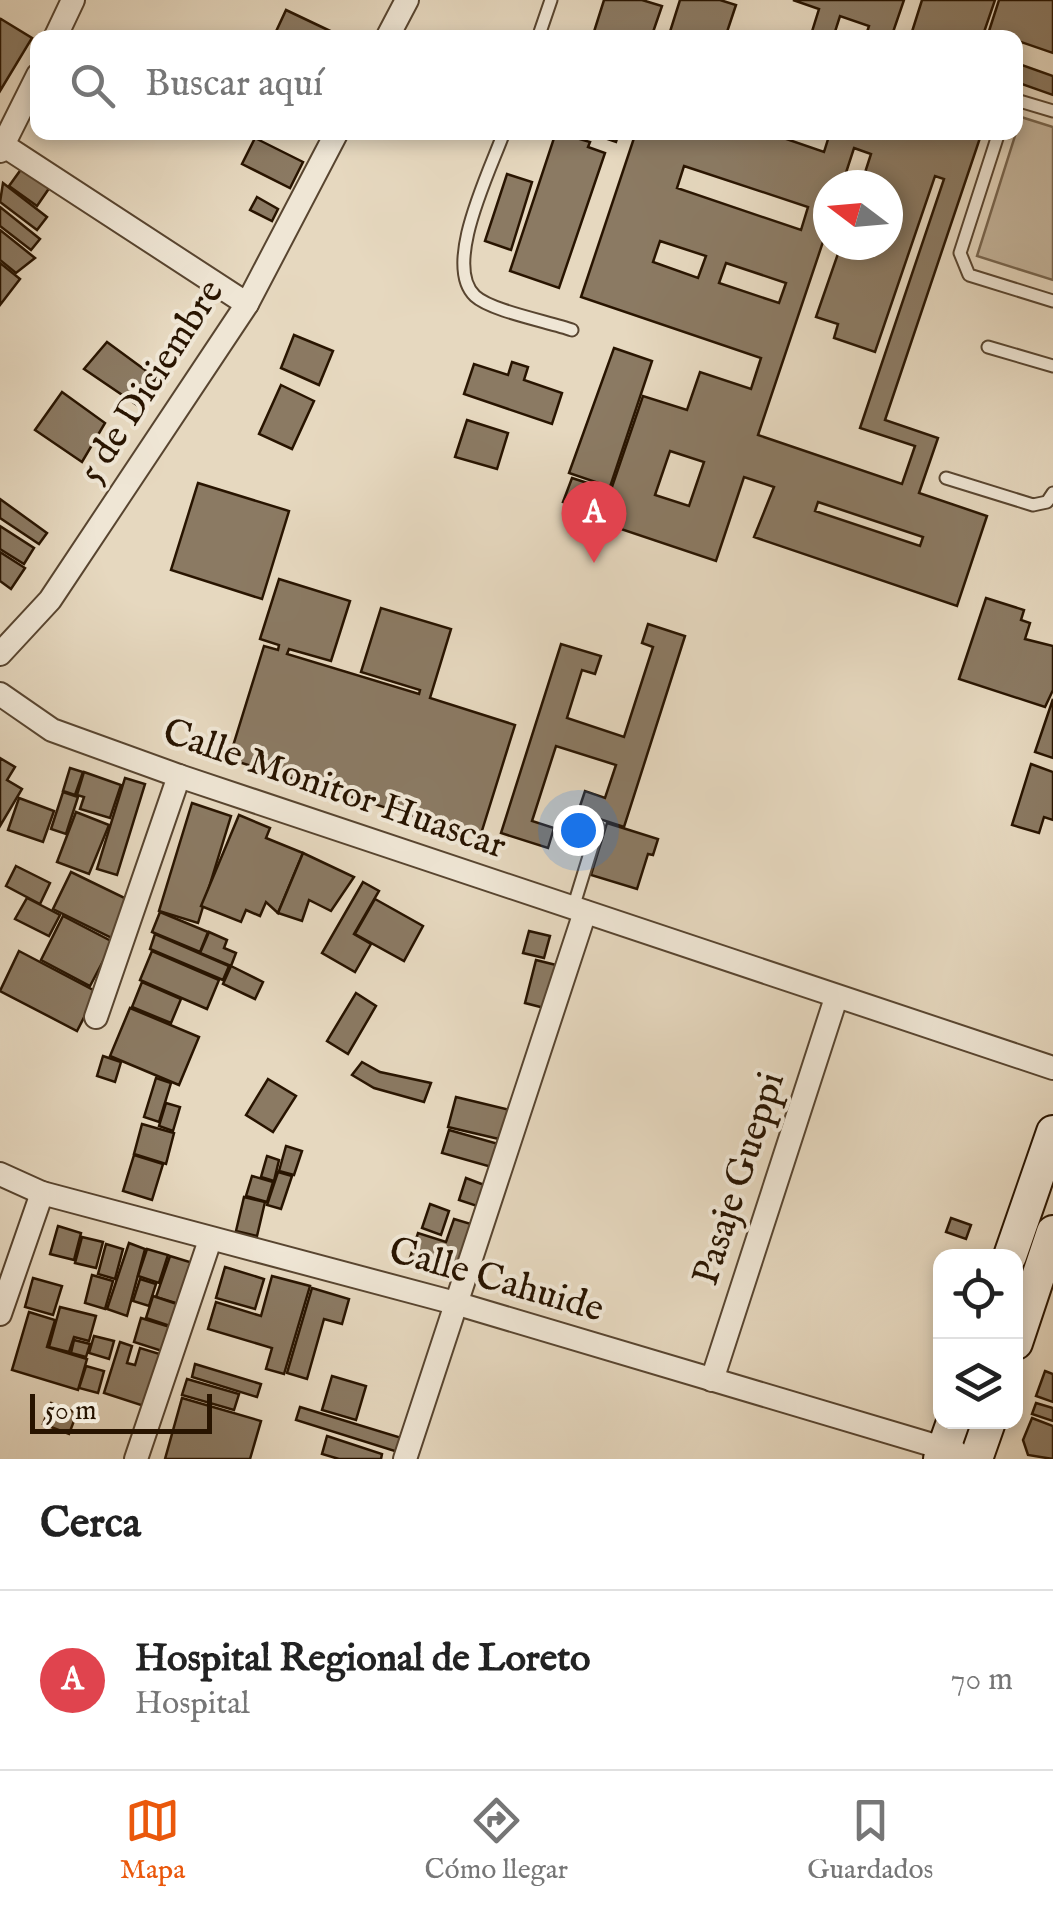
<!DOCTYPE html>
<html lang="es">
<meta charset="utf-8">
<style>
body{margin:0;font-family:"IM FELL English",serif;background:#f6f6f6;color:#222}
.controls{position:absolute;right:30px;bottom:30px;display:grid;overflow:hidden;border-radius:20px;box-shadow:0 5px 15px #0003}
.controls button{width:90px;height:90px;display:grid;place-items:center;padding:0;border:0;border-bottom:2px solid #e0e0e0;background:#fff;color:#222;font:50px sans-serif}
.compass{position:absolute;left:813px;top:170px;width:90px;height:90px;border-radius:50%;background:#fff;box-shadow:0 5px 15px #0003;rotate:286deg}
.scale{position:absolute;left:30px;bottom:25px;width:182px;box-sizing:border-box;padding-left:10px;border:5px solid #281400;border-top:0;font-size:28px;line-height:35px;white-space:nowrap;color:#281400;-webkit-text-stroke:8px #efe6d5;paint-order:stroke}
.you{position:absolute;left:578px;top:830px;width:35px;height:35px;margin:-25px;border:8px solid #fff;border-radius:50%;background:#1a73e8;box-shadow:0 0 0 15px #1a73e833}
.badge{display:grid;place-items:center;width:65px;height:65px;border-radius:50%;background:#ea580c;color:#fff;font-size:32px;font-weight:700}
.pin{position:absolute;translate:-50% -82px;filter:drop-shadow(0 2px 5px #0008)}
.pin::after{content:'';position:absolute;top:52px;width:35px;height:30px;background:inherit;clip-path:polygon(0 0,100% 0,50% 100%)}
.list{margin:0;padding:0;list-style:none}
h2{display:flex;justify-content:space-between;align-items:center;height:130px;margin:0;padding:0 40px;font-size:42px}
h2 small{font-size:32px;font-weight:400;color:#767676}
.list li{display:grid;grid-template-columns:65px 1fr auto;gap:30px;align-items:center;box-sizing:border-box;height:180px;padding:0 40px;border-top:2px solid #e0e0e0}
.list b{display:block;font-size:38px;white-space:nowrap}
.list p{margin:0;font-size:32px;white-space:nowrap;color:#767676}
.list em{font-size:32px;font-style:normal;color:#767676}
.icon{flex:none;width:55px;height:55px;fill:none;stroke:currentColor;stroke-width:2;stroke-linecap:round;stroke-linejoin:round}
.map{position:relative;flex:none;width:1053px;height:1459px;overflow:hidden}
.search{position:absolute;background:#fff;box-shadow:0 5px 15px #0003;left:30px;right:30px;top:30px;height:110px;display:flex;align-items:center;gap:25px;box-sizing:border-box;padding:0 35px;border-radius:20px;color:#767676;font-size:38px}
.sheet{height:310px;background:#fff}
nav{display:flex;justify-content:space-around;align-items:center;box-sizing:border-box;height:140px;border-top:2px solid #e0e0e0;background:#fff;font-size:28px;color:#767676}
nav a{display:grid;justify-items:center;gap:5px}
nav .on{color:#ea580c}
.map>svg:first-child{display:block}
</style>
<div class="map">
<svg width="1053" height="1459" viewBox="0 0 1053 1459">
<rect width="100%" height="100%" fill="#e6d8bf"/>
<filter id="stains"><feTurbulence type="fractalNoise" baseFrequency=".002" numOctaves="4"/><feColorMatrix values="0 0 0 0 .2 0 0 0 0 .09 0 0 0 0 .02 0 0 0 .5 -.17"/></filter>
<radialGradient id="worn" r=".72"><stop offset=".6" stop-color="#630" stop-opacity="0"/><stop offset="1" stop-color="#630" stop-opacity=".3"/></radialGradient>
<polygon fill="#c6b79f" stroke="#776650" stroke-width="2.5" points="1021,117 1053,127 1053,280 977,256"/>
<g fill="#8b7a63" stroke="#281400" stroke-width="2.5" fill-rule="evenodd">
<polygon points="604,0 642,0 662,6 651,38 592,38"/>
<polygon points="680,0 720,0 736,5 725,38 668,38"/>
<polygon points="793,0 904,0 891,38 865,38 869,26 840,16 833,38 810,38 819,9"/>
<polygon points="922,0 995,0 982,38 910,38"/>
<polygon points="999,0 1053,0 1053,53 989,31"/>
<polygon points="286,10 345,38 273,38"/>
<polygon points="1,19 32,38 0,91 0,21"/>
<polygon points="1016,63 1053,76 1053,95 1016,82"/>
<polygon points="556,132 590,142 588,147 605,153 559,288 510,271"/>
<polygon points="587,132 619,132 616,142"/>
<path d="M636,132h130l58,20 5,-16 -11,-4h164l-97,288 53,18 -19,55 68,23 -30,90 -203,-69 20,-50 -30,-10 -28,84 -116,-39 43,-126 44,14 13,-38 51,17 10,-31 -180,-61zM854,148l17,6 -10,31h27v60h-47l-25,72 22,7 -4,14 41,14 60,-176 9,3 -84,249 55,18 -13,38 -144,-49 70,-208v-42h14zM684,166l124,41 -7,23 -124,-42zM660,241l46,15 -8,22 -45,-16zM726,263l60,20 -7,20 -60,-20zM670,451l34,11 -15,44 -34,-11zM818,502l105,35 -3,9 -105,-35z"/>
<polygon points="255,138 303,162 290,188 242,164"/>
<polygon points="22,168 50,187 37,206 9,186"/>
<polygon points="507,174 532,182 511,250 485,241"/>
<polygon points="3,183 47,217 37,230 0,202"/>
<polygon points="257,197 278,209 272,221 250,210"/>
<polygon points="0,207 40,239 31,250 0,226"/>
<polygon points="0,230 35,258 16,273 0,260"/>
<polygon points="0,263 20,279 0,305"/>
<polygon points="294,335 333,351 319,385 281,368"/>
<polygon points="107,342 156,378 137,405 84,369"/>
<polygon points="614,348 652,361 610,487 569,473"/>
<polygon points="512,362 528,367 524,380 562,393 552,424 464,394 474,364 508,375"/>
<polygon points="281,385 314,401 292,449 259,434"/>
<polygon points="62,392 105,423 82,462 35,430"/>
<polygon points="467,420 508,433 497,469 455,457"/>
<polygon points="572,478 609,490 600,515 563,502"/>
<polygon points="198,483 289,511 262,599 171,570"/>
<polygon points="0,499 47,533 39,544 0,518"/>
<polygon points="0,526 34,548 24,564 0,549"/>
<polygon points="0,552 25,568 11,589 0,581"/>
<polygon points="279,579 350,601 331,661 289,649 287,654 419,694 420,690 361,672 381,608 451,629 430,698 515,725 480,837 229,759 264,646 278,650 279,645 260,639"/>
<polygon points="986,598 1024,610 1021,620 1030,623 1025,639 1053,646 1053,690 1045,707 959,679"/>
<polygon points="648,624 685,636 624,827 578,812 585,791 605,798 616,765 556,746 532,821 554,828 548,848 501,833 561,644 601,656 595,674 582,670 567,718 624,737 653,647 642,643"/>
<polygon points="1053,699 1053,758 1035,752"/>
<polygon points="0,758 15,767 7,780 22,789 0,826"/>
<polygon points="1031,764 1053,772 1053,820 1044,817 1039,833 1012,825"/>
<polygon points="70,768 83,772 75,795 63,791"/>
<polygon points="84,772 121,785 110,818 80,809 84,797 77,795"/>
<polygon points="125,778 145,784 117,875 97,869"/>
<polygon points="63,792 78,797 66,834 51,829"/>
<polygon points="19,798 54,811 43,842 8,830"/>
<polygon points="192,803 231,816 198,923 159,911"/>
<polygon points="76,812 109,825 89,874 57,862"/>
<polygon points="239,815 270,828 266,838 303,853 278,913 266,902 260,916 246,910 241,922 201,906"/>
<polygon points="607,823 658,839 653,855 648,854 637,889 591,875"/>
<polygon points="303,853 354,877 331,911 309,900 302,921 278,913"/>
<polygon points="16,866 50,883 40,904 6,886"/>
<polygon points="71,872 133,902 114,939 53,909"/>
<polygon points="363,882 379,891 354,934 371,944 355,972 322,953"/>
<polygon points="27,898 60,915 49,936 15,919"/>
<polygon points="375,899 423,926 404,961 355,934"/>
<polygon points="160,912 208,932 200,952 152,932"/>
<polygon points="63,916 113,942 90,986 41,960"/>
<polygon points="529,931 550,936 544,958 523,953"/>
<polygon points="209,932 227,940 224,948 236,953 231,966 200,953"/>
<polygon points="155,934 229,966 223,980 150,949"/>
<polygon points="19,951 97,992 77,1031 0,991"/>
<polygon points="152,951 219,980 207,1009 140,980"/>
<polygon points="536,960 564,967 552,1010 525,1003"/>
<polygon points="231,966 263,982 255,999 223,984"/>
<polygon points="142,982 181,999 171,1023 132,1007"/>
<polygon points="356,993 376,1006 348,1054 327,1041"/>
<polygon points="130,1008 199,1037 179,1085 110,1056"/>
<polygon points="103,1056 121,1062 115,1082 97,1076"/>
<polygon points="362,1062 380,1072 431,1083 424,1102 374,1088 352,1075"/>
<polygon points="156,1078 171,1083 159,1122 144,1117"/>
<polygon points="268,1079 296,1096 273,1132 246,1115"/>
<polygon points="456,1097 510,1110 503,1140 448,1127"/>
<polygon points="166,1103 180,1107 173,1131 159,1126"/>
<polygon points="142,1124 174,1133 166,1164 134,1154"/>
<polygon points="449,1130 502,1145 495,1168 442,1153"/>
<polygon points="286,1146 302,1151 294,1175 279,1171"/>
<polygon points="134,1155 163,1164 152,1200 123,1191"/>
<polygon points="267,1156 279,1160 274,1181 261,1177"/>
<polygon points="278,1172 292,1176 281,1209 267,1205"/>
<polygon points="252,1176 273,1182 267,1202 246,1196"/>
<polygon points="466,1178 487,1186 480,1207 459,1200"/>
<polygon points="244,1197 265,1202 257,1236 236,1231"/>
<polygon points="430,1204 449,1211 441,1235 422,1228"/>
<polygon points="951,1218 971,1225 966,1239 946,1232"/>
<polygon points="454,1219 471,1224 454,1276 409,1261 418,1233 446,1242"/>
<polygon points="58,1226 81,1233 74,1260 50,1254"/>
<polygon points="82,1237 103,1242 96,1268 75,1263"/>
<polygon points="129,1243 145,1249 127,1316 107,1309"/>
<polygon points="106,1244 123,1249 115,1279 98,1274"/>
<polygon points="147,1249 168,1255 159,1283 138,1276"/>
<polygon points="170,1256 193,1263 179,1304 156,1297"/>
<polygon points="225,1267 264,1279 255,1309 216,1298"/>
<polygon points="92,1275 113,1281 105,1309 85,1303"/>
<polygon points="272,1276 310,1286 284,1374 266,1369 272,1348 208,1329 216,1302 261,1316"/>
<polygon points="33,1278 62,1286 53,1315 25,1307"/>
<polygon points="140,1279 156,1284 149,1306 133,1301"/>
<polygon points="312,1288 349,1299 342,1324 324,1319 307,1379 287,1373"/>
<polygon points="153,1296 180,1305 173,1327 146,1318"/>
<polygon points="60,1307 96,1316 89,1341 74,1337 69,1352 49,1347"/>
<polygon points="29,1312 55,1320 47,1347 87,1359 78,1390 12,1370"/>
<polygon points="141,1318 170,1327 162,1351 134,1342"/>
<polygon points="94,1336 114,1341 109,1359 89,1353"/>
<polygon points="74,1340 90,1344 86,1357 71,1353"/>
<polygon points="120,1342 132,1346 127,1363 135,1365 140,1348 163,1355 147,1407 104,1393"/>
<polygon points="195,1364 261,1384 257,1397 192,1377"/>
<polygon points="86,1366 104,1371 98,1393 79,1388"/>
<polygon points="1045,1371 1053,1374 1053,1402 1036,1396"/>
<polygon points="332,1376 366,1386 356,1420 322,1410"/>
<polygon points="187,1379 239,1394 234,1410 182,1395"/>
<polygon points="182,1398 261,1421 250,1459 165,1459"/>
<polygon points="51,1403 77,1413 69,1434 43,1424"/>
<polygon points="1036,1403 1053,1408 1053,1421 1032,1414"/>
<polygon points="300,1407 405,1439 401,1453 296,1420"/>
<polygon points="1032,1418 1053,1426 1053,1459 1028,1455 1023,1440"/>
<polygon points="327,1436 382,1454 381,1459 339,1459 322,1454"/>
</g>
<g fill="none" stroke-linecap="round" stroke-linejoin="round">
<defs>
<g id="lane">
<polyline points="538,38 551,0"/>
<polyline points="1016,100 1053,111"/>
<path d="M504,132c-13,37 -62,133 -29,164 16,15 75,26 97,34"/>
<polyline points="999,132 960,253 969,275 1053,301"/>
<polyline points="988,347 1053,366"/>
<polyline points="946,478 1033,505 1047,502 1053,493"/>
<polyline points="573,908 598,827"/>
</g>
<g id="street">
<polyline points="55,38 73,0"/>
<polyline points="387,38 407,0"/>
<polyline points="0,143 247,304"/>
<polyline points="0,151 38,75"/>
<polyline points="0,654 50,600 247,304 337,132"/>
<polyline points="0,694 52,730 179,776 1053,1068"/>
<polyline points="96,1017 179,776"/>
<polyline points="0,1174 42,1193 455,1303 956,1452"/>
<polyline points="0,1314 42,1193"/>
<polyline points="712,1380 836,998"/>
<polyline points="136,1459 210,1240"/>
<polyline points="405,1459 585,912"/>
</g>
<g id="secondary">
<polyline points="1010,1256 1053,1132"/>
<polyline points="1016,1343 1053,1232"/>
<polyline points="940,1459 953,1422"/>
<polyline points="976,1459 989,1422"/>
</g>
</defs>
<use href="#lane" stroke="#584530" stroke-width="15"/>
<use href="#street" stroke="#584530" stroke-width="26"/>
<use href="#secondary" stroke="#281400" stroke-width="36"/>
<use href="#lane" stroke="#efe6d5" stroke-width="11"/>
<use href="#street" stroke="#efe6d5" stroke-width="22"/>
<use href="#secondary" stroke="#efe6d5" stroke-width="32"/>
</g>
<g text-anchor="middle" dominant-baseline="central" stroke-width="8" stroke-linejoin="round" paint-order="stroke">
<g font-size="38" fill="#281400" stroke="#efe6d5">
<text transform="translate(152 382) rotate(-57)">5 de Diciembre</text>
<text transform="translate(334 790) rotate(19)">Calle Monitor Huascar</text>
<text transform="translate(740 1179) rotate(-72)">Pasaje Gueppi</text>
<text transform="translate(496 1281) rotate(16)">Calle Cahuide</text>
</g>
</g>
<rect width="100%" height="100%" filter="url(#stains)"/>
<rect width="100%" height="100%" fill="url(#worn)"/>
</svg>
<div class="controls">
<button><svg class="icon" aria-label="locate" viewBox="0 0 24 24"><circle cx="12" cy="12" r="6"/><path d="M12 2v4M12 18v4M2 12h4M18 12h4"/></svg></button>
<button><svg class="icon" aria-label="layers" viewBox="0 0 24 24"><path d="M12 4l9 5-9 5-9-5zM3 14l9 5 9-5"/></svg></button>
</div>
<svg class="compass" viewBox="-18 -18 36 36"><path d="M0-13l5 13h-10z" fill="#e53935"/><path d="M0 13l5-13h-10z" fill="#767676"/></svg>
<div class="scale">50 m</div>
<div class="you"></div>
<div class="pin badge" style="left:594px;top:563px;background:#e0444e">A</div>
<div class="search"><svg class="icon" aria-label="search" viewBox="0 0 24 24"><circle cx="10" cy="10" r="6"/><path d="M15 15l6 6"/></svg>Buscar aquí</div>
</div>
<section class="sheet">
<h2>Cerca<small></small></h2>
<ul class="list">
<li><span class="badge" style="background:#e0444e">A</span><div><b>Hospital Regional de Loreto</b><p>Hospital</p></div><em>70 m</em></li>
</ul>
</section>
<nav>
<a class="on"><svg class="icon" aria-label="map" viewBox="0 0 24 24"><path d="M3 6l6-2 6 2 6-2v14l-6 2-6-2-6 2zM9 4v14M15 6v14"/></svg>Mapa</a>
<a><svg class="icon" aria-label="directions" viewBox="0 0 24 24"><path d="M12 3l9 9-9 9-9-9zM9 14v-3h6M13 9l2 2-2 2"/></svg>Cómo llegar</a>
<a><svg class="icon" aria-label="saved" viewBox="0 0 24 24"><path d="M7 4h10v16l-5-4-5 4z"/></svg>Guardados</a>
</nav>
